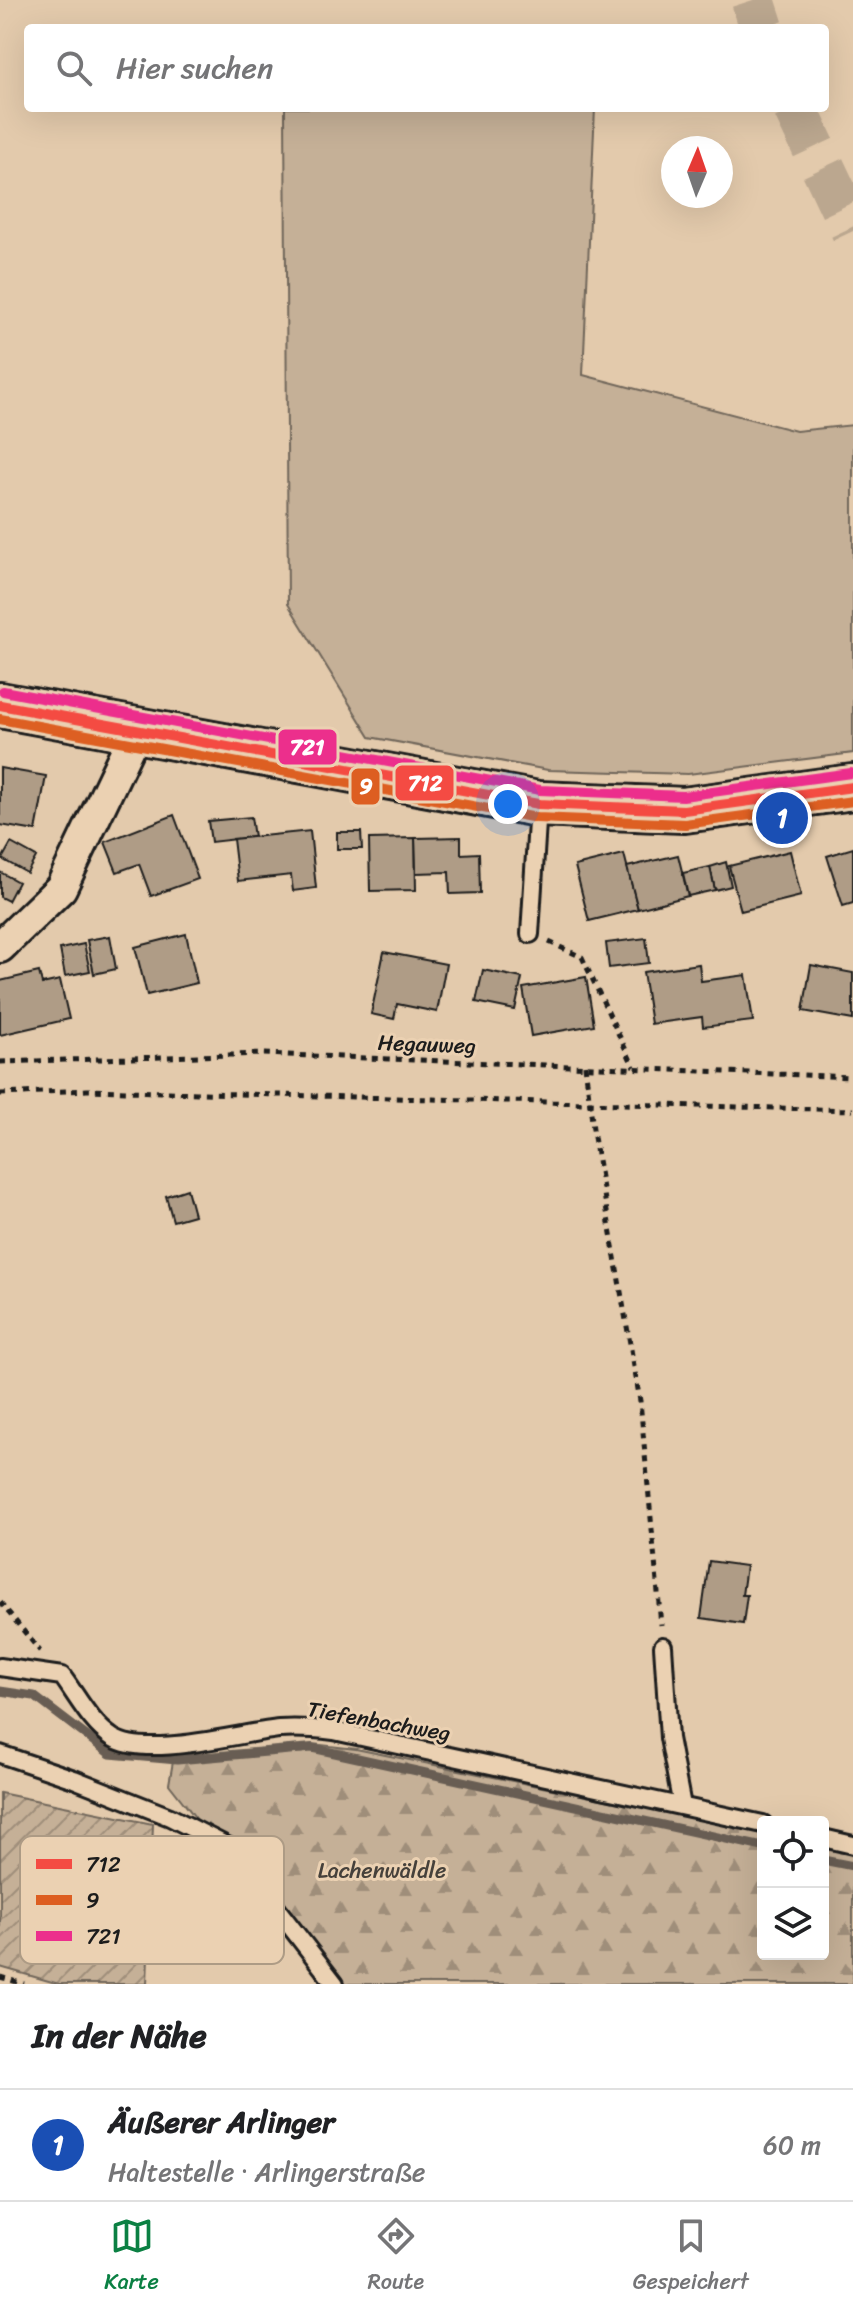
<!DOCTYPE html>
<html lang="de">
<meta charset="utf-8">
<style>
body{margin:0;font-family:Sriracha,sans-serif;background:#f6f6f6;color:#202124}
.controls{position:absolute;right:24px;bottom:24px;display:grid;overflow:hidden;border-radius:8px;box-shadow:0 8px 32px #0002}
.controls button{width:72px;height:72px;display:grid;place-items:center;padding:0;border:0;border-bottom:2px solid #e0e0e0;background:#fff;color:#202124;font:40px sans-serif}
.compass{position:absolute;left:661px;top:136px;width:72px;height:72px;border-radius:50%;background:#fff;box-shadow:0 8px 32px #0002;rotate:2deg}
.you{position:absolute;left:508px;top:804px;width:28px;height:28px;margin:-20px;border:6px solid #fff;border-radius:50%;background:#1a73e8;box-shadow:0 0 0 12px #1a73e833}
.badge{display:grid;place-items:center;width:52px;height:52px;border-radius:50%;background:#0b8043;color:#fff;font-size:26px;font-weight:700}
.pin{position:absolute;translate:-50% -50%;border:4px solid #fff;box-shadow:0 2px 8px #0006}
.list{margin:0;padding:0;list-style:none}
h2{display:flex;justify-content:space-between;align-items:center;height:104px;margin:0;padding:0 32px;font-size:34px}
h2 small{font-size:26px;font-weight:400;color:#757577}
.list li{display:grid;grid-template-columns:52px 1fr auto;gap:24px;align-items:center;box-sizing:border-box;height:112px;padding:0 32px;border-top:2px solid #e0e0e0}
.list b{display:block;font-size:30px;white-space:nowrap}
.list p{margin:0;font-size:26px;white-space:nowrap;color:#757577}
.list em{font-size:26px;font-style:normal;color:#757577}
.icon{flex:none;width:44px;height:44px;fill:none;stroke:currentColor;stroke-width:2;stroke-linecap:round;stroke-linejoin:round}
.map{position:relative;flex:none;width:853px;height:1984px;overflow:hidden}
.search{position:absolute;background:#fff;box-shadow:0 8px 32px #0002;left:24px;right:24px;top:24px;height:88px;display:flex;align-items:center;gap:20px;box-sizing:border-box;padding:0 28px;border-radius:8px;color:#757577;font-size:30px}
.sheet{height:216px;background:#fff}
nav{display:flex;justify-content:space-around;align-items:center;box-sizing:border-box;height:112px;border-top:2px solid #e0e0e0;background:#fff;font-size:22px;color:#757577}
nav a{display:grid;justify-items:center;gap:4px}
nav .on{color:#0b8043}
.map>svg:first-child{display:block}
</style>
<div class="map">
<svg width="853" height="1984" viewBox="0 0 853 1984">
<defs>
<pattern id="forest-firs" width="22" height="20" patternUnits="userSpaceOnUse" patternTransform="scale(2)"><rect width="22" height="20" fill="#c5b097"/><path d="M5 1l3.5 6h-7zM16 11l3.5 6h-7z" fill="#9f8e7a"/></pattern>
<pattern id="garden-furrows" width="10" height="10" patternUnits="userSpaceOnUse" patternTransform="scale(2)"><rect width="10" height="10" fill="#c5b097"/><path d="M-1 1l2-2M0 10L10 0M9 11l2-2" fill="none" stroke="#9f8e7a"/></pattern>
</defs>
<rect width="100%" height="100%" fill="#e3caac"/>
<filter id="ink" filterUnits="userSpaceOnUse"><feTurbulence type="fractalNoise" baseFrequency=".0125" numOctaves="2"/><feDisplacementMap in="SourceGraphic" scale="16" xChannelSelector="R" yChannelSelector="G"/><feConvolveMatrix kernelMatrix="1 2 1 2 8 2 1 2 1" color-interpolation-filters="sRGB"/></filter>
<g filter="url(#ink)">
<polygon fill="#c5b097" stroke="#70665a" stroke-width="2" points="285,108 595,108 583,375 796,431 853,425 853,753 688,774 548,770 370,737 288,604"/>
<polygon fill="url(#forest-firs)" stroke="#70665a" stroke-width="2" points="312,1744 356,1749 763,1832 763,1954 823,1954 823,1845 853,1851 853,1984 326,1984 169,1784 174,1756"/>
<polygon fill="url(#garden-furrows)" stroke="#70665a" stroke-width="2" points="0,1793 153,1824 147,1984 59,1984 0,1967"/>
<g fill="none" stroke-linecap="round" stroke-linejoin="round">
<g stroke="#675d53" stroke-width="9">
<polyline points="0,1691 34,1696 110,1754 177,1760 312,1748 763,1847"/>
<polyline points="823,1860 853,1866"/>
</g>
</g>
<g fill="#af9c86" stroke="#1c1c1c" stroke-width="2">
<polygon points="0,768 46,776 36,831 0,825"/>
<polygon points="174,815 198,879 151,896 139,864 117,872 105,842"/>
<polygon points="251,817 254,837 211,842 208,821"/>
<polygon points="310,831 316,888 293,891 291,875 238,881 233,839"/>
<polygon points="337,832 361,832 362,849 337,849"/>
<polygon points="461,837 461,854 479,853 480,893 450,894 449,872 416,873 415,838"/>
<polygon points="415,838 416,890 370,891 369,839"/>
<polygon points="11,843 36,857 27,873 2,859"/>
<polygon points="853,848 853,903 843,906 827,856"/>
<polygon points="790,851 801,896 741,911 729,866"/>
<polygon points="624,854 638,909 589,921 575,866"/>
<polygon points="678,855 688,896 638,909 627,867"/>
<polygon points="726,862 731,886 715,890 710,867"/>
<polygon points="710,867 715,890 688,896 683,873"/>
<polygon points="0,872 18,882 8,901 0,897"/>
<polygon points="186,934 197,983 147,995 135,947"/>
<polygon points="110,936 116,969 94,974 87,940"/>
<polygon points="646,938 649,963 609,968 606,943"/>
<polygon points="84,944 90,971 65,976 60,949"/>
<polygon points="384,952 446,964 437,1012 397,1004 394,1019 371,1014"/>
<polygon points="699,964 701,981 746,975 753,1021 703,1027 702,1017 651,1024 643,972"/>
<polygon points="811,965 853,973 853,1020 803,1011"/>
<polygon points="483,970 522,978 515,1010 476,1002"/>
<polygon points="39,972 42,984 60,980 69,1019 0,1035 0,981"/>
<polygon points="586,977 594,1025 531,1036 523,988"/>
<polygon points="187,1189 194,1215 173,1221 166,1196"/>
<polygon points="709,1561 746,1566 742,1595 747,1595 743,1624 701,1618"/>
</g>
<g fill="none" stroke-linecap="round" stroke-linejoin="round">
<g stroke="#bba78f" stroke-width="44" stroke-dasharray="44 22" stroke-linecap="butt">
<polyline points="753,0 762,28"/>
<polyline points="795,108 853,231"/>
</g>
<defs>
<g id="service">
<polyline points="530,934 538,806"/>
<polyline points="663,1646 669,1738 682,1806"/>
<path d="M0,1667l62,9c15,20 29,48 51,62 34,21 126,-5 166,-9 18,-1 37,0 55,2l429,93"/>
<polyline points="0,1754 74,1779 170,1817 229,1847 335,1984"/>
<polyline points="823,1838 853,1845"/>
</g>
<polyline id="minor" points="0,947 61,888 137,729"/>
<polyline id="secondary" points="0,705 538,804 684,810 853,787"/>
</defs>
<use href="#service" stroke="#1c1c1c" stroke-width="22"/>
<use href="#minor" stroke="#1c1c1c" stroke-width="36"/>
<use href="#secondary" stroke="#1c1c1c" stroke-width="50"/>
<g stroke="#1c1c1c" stroke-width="5" stroke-dasharray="6 6" stroke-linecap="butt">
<polyline points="549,942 582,957 634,1067"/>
<polyline points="0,1062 263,1054 853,1077"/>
<polyline points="585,1065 594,1137 640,1401 661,1625"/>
<polyline points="0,1094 87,1090 853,1110"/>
<polyline points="0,1602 40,1651"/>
<polyline points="0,1977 24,1984"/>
</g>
<use href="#service" stroke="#ebd1b2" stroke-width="16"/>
<use href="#minor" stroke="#ebd1b2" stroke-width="30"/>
<use href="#secondary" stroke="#ebd1b2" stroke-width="44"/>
<defs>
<polyline id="bus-1" points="0,705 538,804 684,810 853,787"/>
<polyline id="bus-2" points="0,719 537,818 685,824 853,801"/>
<polyline id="bus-3" points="3,691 540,790 683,796 851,773"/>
</defs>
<use href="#bus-1" stroke="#ebd1b2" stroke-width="16"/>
<use href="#bus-2" stroke="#ebd1b2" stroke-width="16"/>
<use href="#bus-3" stroke="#ebd1b2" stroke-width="16"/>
<use href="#bus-1" stroke="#f44b43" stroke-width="10"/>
<use href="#bus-2" stroke="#dd5e21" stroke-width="10"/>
<use href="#bus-3" stroke="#ec2f8c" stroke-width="10"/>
</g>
</g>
<g text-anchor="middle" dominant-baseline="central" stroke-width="6" stroke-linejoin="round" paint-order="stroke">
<g font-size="22" fill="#1c1c1c" stroke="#ebd1b2">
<text transform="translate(427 1044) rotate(2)">Hegauweg</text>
<text transform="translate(379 1721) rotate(10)">Tiefenbachweg</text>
</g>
<g font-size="22" fill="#46413b" stroke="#ebd1b2">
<text x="382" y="1870">Lachenwäldle</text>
</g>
</g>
<rect x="20" y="1836" width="264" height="128" rx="12" fill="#ebd1b2" stroke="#ad9b85" stroke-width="2"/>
<rect x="36" y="1859" width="36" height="10" fill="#f44b43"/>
<rect x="36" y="1895" width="36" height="10" fill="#dd5e21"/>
<rect x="36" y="1931" width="36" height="10" fill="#ec2f8c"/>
<g font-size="22" fill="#1c1c1c">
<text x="86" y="1872">712</text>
<text x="86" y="1908">9</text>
<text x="86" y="1944">721</text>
</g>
<g stroke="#ebd1b2" stroke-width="3">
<rect x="277" y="728" width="61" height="38" rx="8" fill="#ec2f8c"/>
<rect x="394" y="764" width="61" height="38" rx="8" fill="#f44b43"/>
<rect x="350" y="767" width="31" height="39" rx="8" fill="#dd5e21"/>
</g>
<g font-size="22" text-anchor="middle" font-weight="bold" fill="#fff">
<text x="307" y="755">721</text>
<text x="425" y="791">712</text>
<text x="366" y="794">9</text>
</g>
</svg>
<div class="controls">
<button><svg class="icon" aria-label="locate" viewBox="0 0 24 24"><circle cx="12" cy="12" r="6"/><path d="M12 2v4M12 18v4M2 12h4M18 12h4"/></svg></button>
<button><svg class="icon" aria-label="layers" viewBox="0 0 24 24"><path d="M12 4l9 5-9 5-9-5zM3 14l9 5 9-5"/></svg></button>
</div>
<svg class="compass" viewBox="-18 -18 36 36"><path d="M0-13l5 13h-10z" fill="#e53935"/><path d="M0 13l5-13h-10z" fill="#757577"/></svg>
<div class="you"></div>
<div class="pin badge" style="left:782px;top:818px;background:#1a4fb4">1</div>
<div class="search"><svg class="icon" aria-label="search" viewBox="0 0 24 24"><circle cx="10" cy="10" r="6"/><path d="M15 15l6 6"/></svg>Hier suchen</div>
</div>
<section class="sheet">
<h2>In der Nähe<small></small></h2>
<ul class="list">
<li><span class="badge" style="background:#1a4fb4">1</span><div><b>Äußerer Arlinger</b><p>Haltestelle · Arlingerstraße</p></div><em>60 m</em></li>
</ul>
</section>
<nav>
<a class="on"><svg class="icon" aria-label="map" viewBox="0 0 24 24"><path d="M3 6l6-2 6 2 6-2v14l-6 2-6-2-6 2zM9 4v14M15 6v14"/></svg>Karte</a>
<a><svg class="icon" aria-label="directions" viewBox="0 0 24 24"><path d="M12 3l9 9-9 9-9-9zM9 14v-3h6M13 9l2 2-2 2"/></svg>Route</a>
<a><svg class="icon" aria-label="saved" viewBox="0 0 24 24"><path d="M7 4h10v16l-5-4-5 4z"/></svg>Gespeichert</a>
</nav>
